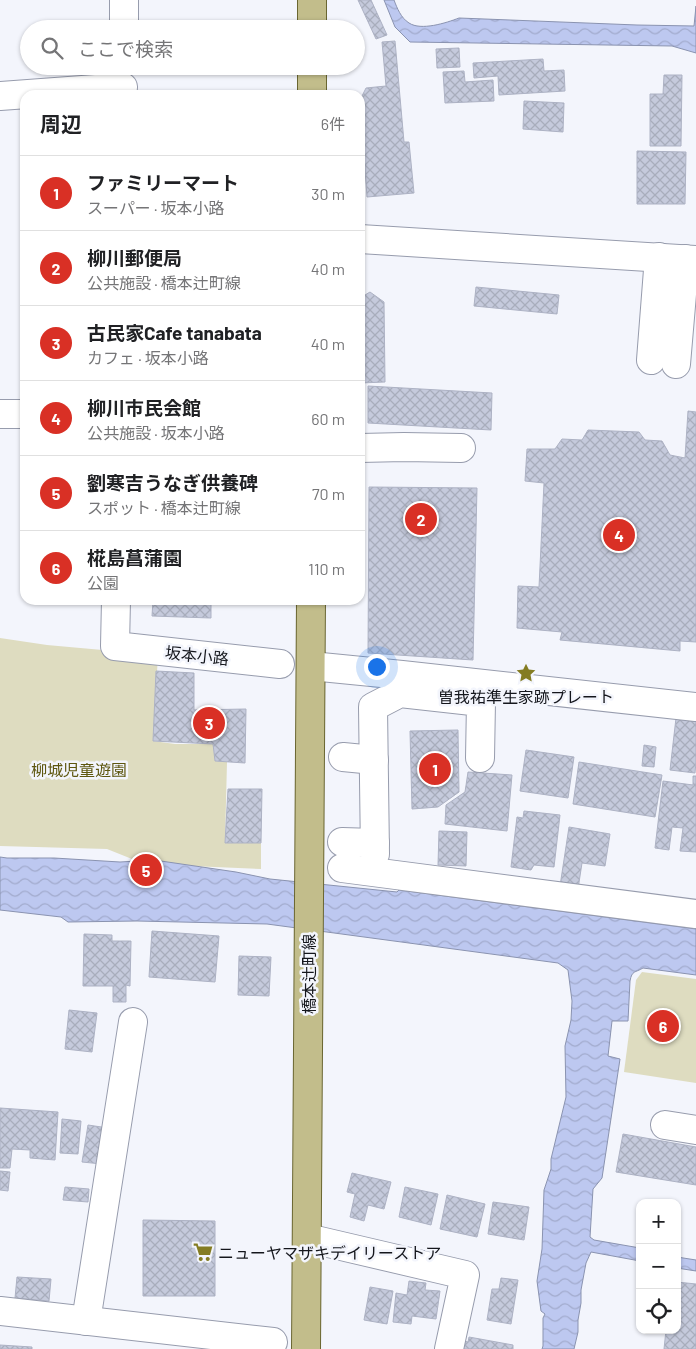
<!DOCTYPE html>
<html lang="ja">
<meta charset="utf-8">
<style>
body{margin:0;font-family:Barlow,"Noto Sans JP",sans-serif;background:#f2f2f2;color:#202124}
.controls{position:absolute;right:15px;bottom:15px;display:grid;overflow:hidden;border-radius:10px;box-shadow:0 1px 4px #0004}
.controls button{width:45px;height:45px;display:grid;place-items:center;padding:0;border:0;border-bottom:1px solid #e0e0e0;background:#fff;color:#202124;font:25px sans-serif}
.you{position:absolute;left:376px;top:666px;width:18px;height:18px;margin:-12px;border:4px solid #fff;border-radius:50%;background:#1a73e8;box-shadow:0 0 0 8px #1a73e833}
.badge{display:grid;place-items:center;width:32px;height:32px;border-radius:50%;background:#d93025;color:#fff;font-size:16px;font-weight:700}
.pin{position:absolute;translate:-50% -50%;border:2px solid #fff;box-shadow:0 1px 5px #0006}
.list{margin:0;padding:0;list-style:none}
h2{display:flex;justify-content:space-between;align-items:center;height:65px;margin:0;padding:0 20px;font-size:21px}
h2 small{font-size:16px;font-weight:400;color:#757577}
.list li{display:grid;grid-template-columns:32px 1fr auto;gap:15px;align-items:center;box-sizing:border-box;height:75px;padding:0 20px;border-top:1px solid #e0e0e0}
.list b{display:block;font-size:19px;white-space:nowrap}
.list p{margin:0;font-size:16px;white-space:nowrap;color:#757577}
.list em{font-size:16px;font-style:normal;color:#757577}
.icon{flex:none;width:28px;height:28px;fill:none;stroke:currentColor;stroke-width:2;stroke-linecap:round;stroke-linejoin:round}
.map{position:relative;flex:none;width:696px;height:1349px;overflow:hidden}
.search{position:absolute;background:#fff;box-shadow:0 1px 4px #0004;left:20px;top:20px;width:345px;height:55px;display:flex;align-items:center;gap:12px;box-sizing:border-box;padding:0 18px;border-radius:28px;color:#757577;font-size:19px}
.panel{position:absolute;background:#fff;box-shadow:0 1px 4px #0004;left:20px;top:90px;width:345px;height:515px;border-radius:15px}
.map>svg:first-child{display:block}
</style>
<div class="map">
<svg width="696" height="1349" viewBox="0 0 696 1349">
<defs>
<pattern id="water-waves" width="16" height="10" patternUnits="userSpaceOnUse" patternTransform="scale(1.25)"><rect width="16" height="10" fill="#bdc8f0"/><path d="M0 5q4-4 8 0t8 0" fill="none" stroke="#a2abcd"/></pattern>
<pattern id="building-cross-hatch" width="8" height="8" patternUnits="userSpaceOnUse" patternTransform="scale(1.25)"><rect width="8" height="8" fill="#c5cadc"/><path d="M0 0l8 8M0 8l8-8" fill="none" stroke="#a8adbc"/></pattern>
</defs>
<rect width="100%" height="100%" fill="#f3f5fc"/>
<g fill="#dedcc0">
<polygon points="0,638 47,645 158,655 153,741 175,744 213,744 215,761 227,762 225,842 261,843 261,869 167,865 130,880 132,859 107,849 0,846"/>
<polygon points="642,972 696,979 696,1083 624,1072 636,980"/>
</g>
<g fill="url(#water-waves)" stroke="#8a93b0">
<path d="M384,0h10c3,8 7,18 15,23 12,8 37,0 50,-5l178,7 57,1 2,-20v47l-24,-7 -262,-4 -15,-15z"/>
<path d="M0,857l7,1h47l66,4 34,-2 82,12 34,7 127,13 2,-2 297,39v46l-53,-7c-8,5 -11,2 -13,13l-2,40h-16l-4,35 12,3 -18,119 -9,11 -3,48 4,3 46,8v13l-49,-9 -5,11 -5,27v13l-3,17v12l-4,17h-32l1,-3v-28l2,-4 -4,-3 -4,-30 5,-32 2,-59 7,-21v-10l15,-62 -1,-51 6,-26 1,-19 -4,-31 -10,-7 -291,-39 -130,-3 -69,1 -7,-5 -61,-7z"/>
<polygon points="677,1257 696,1260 696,1271 677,1268"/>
</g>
<g fill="url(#building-cross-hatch)" stroke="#adb2c4">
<polygon points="358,0 371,0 387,35 376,39"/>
<polygon points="395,41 404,142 409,142 414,193 367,197 360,100 366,88 386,86 382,42"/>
<polygon points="459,48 460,67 437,68 436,49"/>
<polygon points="543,59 544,71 564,70 565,91 499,95 498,76 474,78 473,63"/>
<polygon points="464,71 465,82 493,80 494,101 445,103 443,72"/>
<polygon points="664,75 682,75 681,146 650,146 650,94 663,94"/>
<polygon points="524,101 564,103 563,132 523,129"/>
<polygon points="637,151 686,152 685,204 637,204"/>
<polygon points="476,287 559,295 557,314 474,306"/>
<polygon points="370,292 384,302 385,382 360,383 360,298"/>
<polygon points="368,386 492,393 491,430 368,423"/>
<polygon points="688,411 696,412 696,642 680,641 680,651 560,640 562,632 517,628 518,586 539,587 544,483 525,481 527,449 555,449 562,439 582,440 588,430 639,432 645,440 662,441 670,455 685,458"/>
<polygon points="369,487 477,488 473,660 368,653"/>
<polygon points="153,600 211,600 211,618 152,616"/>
<polygon points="156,671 194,673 194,710 246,709 245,763 215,761 213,744 153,741"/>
<polygon points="676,718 696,720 696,762 695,773 670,770"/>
<polygon points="458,730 459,792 438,807 412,809 410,731"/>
<polygon points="644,745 656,747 654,767 642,766"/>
<polygon points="526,750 574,757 568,798 520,791"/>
<polygon points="579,762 662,775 655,817 573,804"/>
<polygon points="468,772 512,775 507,831 445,824 446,805 465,792"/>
<polygon points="693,776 696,776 696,852 680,851 683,828 672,827 669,850 655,848 663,781 693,785"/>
<polygon points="228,789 262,789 261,843 225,843"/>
<polygon points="524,811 560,815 554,867 534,865 531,870 511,867 517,817 523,818"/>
<polygon points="569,827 610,834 605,866 582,863 578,889 560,886"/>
<polygon points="439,831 467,832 466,866 438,865"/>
<polygon points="152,931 219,936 215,982 149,977"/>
<polygon points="84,934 112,935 112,941 131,941 130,986 126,985 126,1002 113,1002 113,986 83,986"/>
<polygon points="239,956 271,957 269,996 238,995"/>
<polygon points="69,1010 97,1013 92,1052 65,1049"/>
<polygon points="0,1108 58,1112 55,1160 30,1158 30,1150 12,1149 10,1168 0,1168"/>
<polygon points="62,1119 81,1121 78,1154 60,1153"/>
<polygon points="88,1125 108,1128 102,1164 82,1162"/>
<polygon points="623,1134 696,1147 696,1185 616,1172"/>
<polygon points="0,1171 10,1172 8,1191 0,1190"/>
<polygon points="352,1173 391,1182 384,1209 368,1205 364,1221 350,1217 355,1194 347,1192"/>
<polygon points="65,1187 89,1189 88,1202 63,1200"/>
<polygon points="405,1187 438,1194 431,1225 399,1217"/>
<polygon points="447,1195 485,1204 477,1237 440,1229"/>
<polygon points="493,1202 529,1207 524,1240 488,1234"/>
<polygon points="143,1220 215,1221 215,1296 143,1296"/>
<polygon points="17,1277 51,1279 49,1301 15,1298"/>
<polygon points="501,1278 518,1280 511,1324 487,1320 492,1289 499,1289"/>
<polygon points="409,1281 426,1283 425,1290 440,1291 436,1319 412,1316 411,1324 393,1322 396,1293 407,1295"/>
<polygon points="677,1282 696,1284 696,1349 664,1349 666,1330 677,1330"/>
<polygon points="370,1287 393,1291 387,1324 364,1320"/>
<polygon points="469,1337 513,1345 513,1349 458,1349 460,1340 468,1342"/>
<polygon points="0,1345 32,1347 32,1349 0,1349"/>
</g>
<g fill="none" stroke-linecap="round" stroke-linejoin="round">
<defs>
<g id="minor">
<polyline points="124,29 124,0"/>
<polyline points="0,96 123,87"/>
<polyline points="360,239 696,260"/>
<polyline points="651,360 659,257"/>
<polyline points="676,364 685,259"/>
<polyline points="0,414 25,414"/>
<polyline points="360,448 404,447 461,448"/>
<polyline points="116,600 115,646 280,664"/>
<polyline points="311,666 402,675 696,707"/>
<polyline points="343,757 374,760"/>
<polyline points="342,842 375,843"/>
<polyline points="375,854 373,707 400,693 481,702 480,758"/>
<polyline points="342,868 696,914"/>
<polyline points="665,1125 696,1130"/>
<polyline points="307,1238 465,1275 449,1349"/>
<polyline points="0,1311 273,1342"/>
<polyline points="86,1321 133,1022"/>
</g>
<g id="major">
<polyline points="312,29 312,0"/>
<polyline points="312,95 312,66"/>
<polyline points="306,1349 311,600"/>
</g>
</defs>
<use href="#minor" stroke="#979cad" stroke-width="30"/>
<use href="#major" stroke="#6a6631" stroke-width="30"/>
<use href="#minor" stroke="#fff" stroke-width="28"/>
<use href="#major" stroke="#c2bd8b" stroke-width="28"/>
</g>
<defs>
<symbol id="sight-bare" viewBox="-9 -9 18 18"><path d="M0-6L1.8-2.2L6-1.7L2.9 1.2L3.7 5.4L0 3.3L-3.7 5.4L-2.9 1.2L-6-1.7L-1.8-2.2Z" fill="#847c22" stroke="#f3f5fc" stroke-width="2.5" paint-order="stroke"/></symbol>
<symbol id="supermarket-bare" viewBox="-9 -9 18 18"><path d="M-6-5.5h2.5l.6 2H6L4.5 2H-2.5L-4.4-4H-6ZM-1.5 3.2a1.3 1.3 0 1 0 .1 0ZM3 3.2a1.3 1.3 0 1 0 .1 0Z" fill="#847c22" stroke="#f3f5fc" stroke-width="2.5" paint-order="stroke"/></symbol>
</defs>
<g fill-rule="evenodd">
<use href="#sight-bare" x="512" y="659" width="28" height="28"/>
<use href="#supermarket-bare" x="189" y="1238" width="28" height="28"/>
</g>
<g text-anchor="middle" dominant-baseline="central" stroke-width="5" stroke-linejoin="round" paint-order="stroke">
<g font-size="16" fill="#14161c" stroke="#f3f5fc">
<text transform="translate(197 655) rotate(6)">坂本小路</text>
<text transform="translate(308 974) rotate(-90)">橋本辻町線</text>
</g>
<g font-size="16" fill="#14161c" stroke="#f3f5fc">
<text x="526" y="696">曽我祐準生家跡プレート</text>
<text x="218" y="1252" text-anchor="start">ニューヤマザキデイリーストア</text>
</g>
<g font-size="16" fill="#5e5710" stroke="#f3f5fc">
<text x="79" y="769">柳城児童遊園</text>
</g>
</g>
</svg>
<div class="controls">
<button>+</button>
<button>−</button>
<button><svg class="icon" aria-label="locate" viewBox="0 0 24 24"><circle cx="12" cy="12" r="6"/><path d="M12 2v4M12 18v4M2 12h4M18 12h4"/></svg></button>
</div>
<div class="you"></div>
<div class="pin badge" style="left:435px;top:769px">1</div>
<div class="pin badge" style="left:421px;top:519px">2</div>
<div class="pin badge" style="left:209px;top:723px">3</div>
<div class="pin badge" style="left:619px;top:535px">4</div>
<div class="pin badge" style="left:146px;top:870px">5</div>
<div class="pin badge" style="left:663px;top:1026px">6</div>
<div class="search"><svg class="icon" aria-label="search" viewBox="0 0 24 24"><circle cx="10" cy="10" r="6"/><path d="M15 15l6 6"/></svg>ここで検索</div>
<section class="panel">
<h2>周辺<small>6件</small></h2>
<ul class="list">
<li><span class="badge">1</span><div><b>ファミリーマート</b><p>スーパー · 坂本小路</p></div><em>30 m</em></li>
<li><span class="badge">2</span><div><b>柳川郵便局</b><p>公共施設 · 橋本辻町線</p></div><em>40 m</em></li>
<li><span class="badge">3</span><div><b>古民家Cafe tanabata</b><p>カフェ · 坂本小路</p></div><em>40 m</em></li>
<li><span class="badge">4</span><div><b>柳川市民会館</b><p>公共施設 · 坂本小路</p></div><em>60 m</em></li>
<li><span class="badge">5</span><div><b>劉寒吉うなぎ供養碑</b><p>スポット · 橋本辻町線</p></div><em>70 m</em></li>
<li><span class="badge">6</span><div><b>椛島菖蒲園</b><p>公園</p></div><em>110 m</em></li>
</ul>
</section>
</div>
